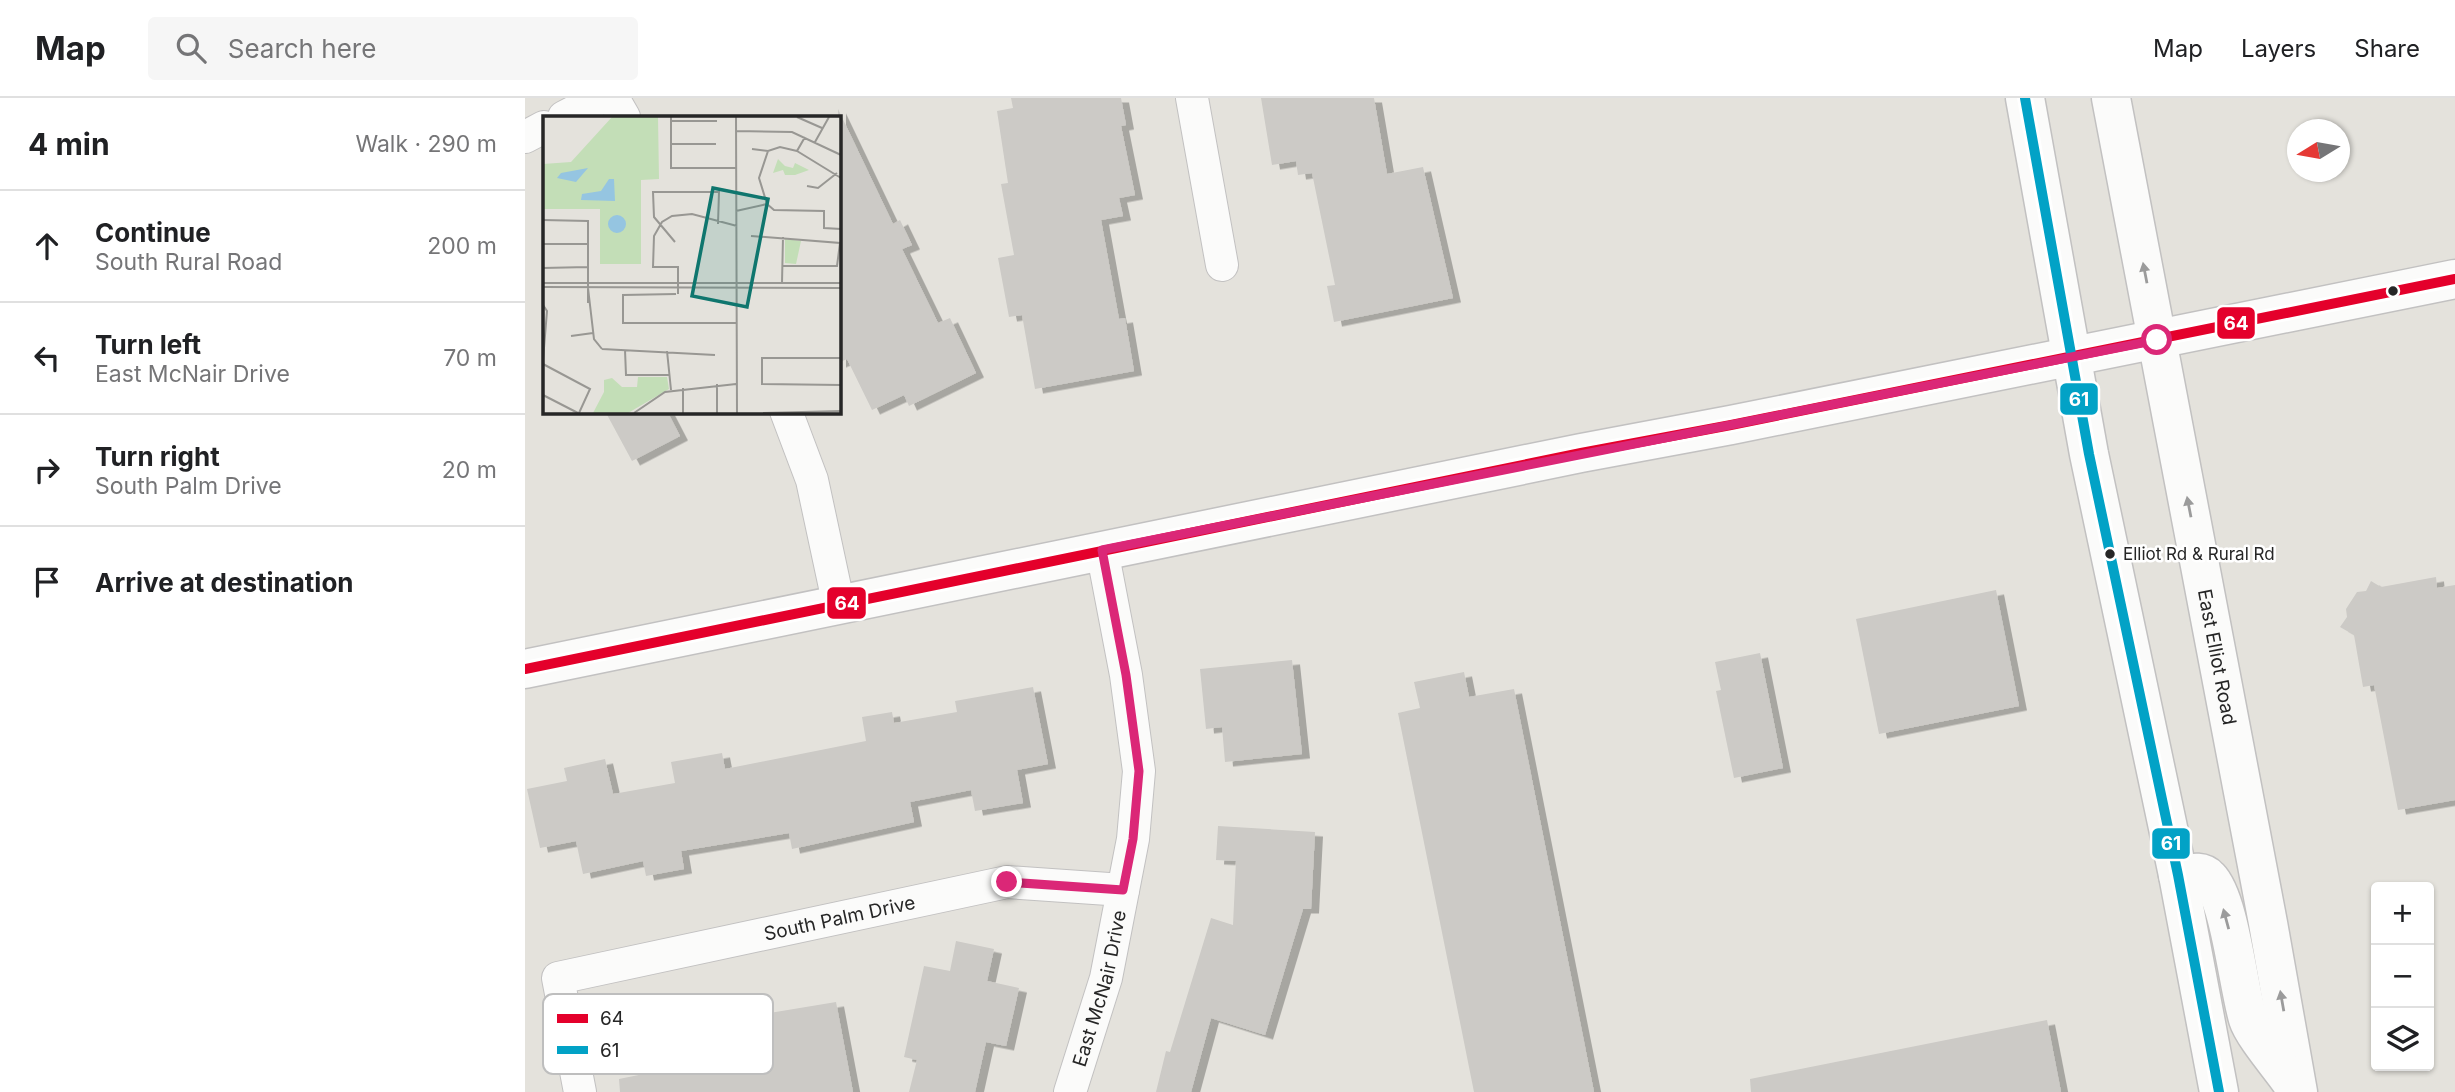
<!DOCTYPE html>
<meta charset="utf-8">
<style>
body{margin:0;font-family:Inter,sans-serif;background:#f6f6f6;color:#202124}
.controls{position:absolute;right:21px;bottom:21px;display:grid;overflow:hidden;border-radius:7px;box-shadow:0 2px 5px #0004}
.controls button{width:63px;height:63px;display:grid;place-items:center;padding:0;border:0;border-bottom:2px solid #e0e0e0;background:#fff;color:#202124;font:35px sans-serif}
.compass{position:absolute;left:1762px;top:21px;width:63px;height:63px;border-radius:50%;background:#fff;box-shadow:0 2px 5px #0004;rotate:259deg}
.stop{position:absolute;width:21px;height:21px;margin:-16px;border:5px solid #db2777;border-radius:50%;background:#fff}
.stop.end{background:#db2777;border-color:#fff;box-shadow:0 2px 7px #0008}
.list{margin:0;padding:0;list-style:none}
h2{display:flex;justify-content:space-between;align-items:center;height:91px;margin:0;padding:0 28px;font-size:30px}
h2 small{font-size:23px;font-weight:400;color:#757577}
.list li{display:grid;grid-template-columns:46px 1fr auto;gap:21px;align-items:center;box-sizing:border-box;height:112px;padding:0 28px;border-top:2px solid #e0e0e0}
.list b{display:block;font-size:26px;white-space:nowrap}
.list p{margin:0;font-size:23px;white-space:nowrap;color:#757577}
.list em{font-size:23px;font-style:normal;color:#757577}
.icon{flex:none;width:38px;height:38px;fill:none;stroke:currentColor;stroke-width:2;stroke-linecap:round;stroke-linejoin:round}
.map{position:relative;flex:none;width:1930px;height:994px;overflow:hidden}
header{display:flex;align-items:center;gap:42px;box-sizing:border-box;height:98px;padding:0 35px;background:#fff;border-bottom:2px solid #e0e0e0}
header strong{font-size:33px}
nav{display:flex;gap:38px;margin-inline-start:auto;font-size:24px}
.search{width:490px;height:63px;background:#f6f6f6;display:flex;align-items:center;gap:18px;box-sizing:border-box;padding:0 24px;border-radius:7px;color:#757577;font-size:26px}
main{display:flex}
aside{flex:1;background:#fff}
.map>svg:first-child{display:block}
</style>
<header>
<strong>Map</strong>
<div class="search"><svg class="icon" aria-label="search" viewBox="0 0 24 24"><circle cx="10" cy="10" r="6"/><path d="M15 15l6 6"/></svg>Search here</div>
<nav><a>Map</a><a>Layers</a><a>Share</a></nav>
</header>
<main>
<aside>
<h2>4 min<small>Walk · 290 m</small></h2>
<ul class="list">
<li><svg class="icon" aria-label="ahead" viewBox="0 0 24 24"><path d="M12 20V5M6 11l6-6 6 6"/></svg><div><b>Continue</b><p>South Rural Road</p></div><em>200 m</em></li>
<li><svg class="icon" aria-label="left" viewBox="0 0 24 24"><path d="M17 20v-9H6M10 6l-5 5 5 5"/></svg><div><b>Turn left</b><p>East McNair Drive</p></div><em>70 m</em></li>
<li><svg class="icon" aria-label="right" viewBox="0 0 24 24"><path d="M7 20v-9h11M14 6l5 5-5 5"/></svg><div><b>Turn right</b><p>South Palm Drive</p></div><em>20 m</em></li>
<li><svg class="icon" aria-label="arrive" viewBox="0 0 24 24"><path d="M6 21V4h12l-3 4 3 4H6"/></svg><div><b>Arrive at destination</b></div></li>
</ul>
</aside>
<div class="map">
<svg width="1930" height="994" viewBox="0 0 1930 994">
<defs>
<filter id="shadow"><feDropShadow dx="8" dy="4.5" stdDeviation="0" flood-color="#0004"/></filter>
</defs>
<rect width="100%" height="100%" fill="#e4e2dc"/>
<g fill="#cccac6" filter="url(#shadow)">
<polygon points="486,0 596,0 601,27 596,28 610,97 594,100 598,118 576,122 594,221 600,220 609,273 510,291 497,217 484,219 473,160 489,157 476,86 483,85 472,13 488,10"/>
<polygon points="736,0 849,0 862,76 898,69 928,200 809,224 802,188 810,187 787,75 773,77 771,63 747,67"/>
<polygon points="313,11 368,126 375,122 387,147 377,151 413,225 425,220 451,275 384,308 379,297 347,312 322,261 313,265"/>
<polygon points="80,313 142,313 155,338 107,363"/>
<polygon points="1911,479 1912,490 1930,487 1930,702 1873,712 1849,587 1838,589 1829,537 1815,529 1822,519 1821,511 1832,494 1841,493 1846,483 1856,489"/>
<polygon points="1471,492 1494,608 1354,636 1331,521"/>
<polygon points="1235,555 1258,670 1209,680 1191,593 1196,592 1190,564"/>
<polygon points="767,562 777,656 700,664 697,629 681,631 675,571"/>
<polygon points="939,574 944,599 989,591 1069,994 949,994 873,615 895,610 889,584"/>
<polygon points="508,589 523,666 492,672 498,705 450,713 446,692 385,704 389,724 267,751 264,735 156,753 159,771 121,778 118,763 58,776 51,743 15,750 2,691 42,683 39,670 80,661 88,696 150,685 146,664 197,655 200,671 341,643 337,619 367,614 369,625 432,614 430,603"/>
<polygon points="693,728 790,734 786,811 778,811 740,937 686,920 666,994 631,994 641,953 645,954 686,820 708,827 711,763 691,762"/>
<polygon points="431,843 469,851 462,883 494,890 481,948 461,944 450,994 384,994 392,962 379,959 399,868 425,873"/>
<polygon points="311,904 328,994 95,994 94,981 168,966 161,929"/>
<polygon points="1522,922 1536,994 1226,994 1225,981"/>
</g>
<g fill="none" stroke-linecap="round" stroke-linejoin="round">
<defs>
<g id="minor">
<polyline points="88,0 99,19"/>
<polyline points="667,0 697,167"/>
<polyline points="39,19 76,0"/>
<polyline points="0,39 19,29"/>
<polyline points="261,313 287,382 314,508"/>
<path id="s1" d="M55,994l-22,-114 449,-96 116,8"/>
<path id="s2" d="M545,994l36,-114 27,-139 6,-68 -13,-96 -24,-125"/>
</g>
<g id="secondary">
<polyline points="1500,0 1564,356 1653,777 1694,994"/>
<path id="s3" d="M1586,0l157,825 30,169"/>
<polyline points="0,571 1056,355 1206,327 1930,181"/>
<path d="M1653,777c10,-1 23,-6 31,3 21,21 29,109 39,141 5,16 32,47 43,63"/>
</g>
</defs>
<use href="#minor" stroke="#c2c1c1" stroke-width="34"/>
<use href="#secondary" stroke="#c2c1c1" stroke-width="41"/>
<use href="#minor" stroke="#fbfbfa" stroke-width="32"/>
<use href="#secondary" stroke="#fbfbfa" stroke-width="38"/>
<defs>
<polyline id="bus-1" points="0,571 1056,355 1206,327 1930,181"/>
<polyline id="bus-2" points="1500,0 1564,356 1653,777 1694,994"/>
</defs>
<use href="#bus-1" stroke="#fff" stroke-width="16"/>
<use href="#bus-2" stroke="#fff" stroke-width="16"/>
<use href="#bus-1" stroke="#e4002b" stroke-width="10"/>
<use href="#bus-2" stroke="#02a2c6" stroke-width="10"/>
</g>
<defs><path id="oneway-solid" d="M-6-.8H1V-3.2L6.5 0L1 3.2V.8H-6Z" transform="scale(1.75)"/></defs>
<g fill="#9b9b9b">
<use href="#oneway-solid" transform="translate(1620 175) rotate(-101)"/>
<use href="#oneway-solid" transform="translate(1664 409) rotate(-101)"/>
<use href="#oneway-solid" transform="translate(1701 821) rotate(-105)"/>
<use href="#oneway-solid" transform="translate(1757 903) rotate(-100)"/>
</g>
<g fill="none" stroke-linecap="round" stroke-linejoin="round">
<polyline stroke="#db2777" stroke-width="9" points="482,784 598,792 608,741 614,673 601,577 577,452 1632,242"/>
</g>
<g fill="#262626" stroke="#fff" stroke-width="2.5">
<circle cx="1868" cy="193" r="6"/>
<circle cx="1585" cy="456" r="6"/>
</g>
<g text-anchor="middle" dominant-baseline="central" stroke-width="5" stroke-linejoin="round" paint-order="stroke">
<g font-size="17" fill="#262626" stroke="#fff" text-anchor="start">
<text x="1598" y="456">Elliot Rd &amp; Rural Rd</text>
</g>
<g font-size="19" fill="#262626" stroke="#fff">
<text stroke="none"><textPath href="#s3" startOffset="569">East Elliot Road</textPath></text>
<text stroke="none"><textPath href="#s1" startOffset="404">South Palm Drive</textPath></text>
<text stroke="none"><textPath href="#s2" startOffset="108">East McNair Drive</textPath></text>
</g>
</g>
<g transform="translate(18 18)">
<rect width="298" height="298" fill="#e4e2dc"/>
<path d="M69,1h46l1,62 -18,1v84h-41v-55h-57v-45l28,-2zM235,43l7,7 8,2 2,-5 14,7 -14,5h-10l-2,-5 -10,3zM242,123l16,2 -5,23 -11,-1zM95,261h29l2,12 -41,24h-35l11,-21v-12l8,-2 10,9h15z" fill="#c3deb7"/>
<path d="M45,52l-12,14 -19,-4 4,-5zM66,63h5l1,22 -34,-1 1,-6 19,-3zM65 108a9 9 0 1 1 18 0a9 9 0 1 1-18 0Z" fill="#95c5e1"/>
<path fill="none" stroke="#989793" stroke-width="2" d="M128,1v51h65M193,1l1,296M254,1l25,11M128,5h46M193,15l56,1 49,23M262,21l-8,14 44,27M272,26l14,-25M128,28h45M209,33l16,2 12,-4 17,4M264,70l11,2 19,-15M224,88l7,6 50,1v17l17,1M224,88l-8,-26 9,-27M193,95l31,-7M0,104l45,1v82M208,120l89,7 -3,23h-54M132,126l-21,-25 -1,-25h66l-1,32M0,128h45M0,152l45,-1M0,167h298M239,167l1,-46M0,171l298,1M45,172l6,51 8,10M133,178l-53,1v28h114M135,178v-27h-25l1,-31 8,-14 10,-6 20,-2 45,12M0,189l4,6 -4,49M28,220l22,-3M59,233l113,6M82,234l1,25h43M124,235l4,39M298,242h-79v26l79,1M0,248l47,25 -11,24M174,268v29M140,272v25M0,279l35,18M91,297l31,-21 71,-8M220,297l78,-2"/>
<path fill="#0f766e" fill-opacity="0.15" stroke="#0f766e" stroke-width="3.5" d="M170,72l55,11 -21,108 -55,-11z"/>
<rect width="298" height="298" fill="none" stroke="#262626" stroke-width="3.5"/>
</g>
<rect x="18" y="896" width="230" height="80" rx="10" fill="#fff" stroke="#bebebe" stroke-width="2"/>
<rect x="32" y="916" width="31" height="9" fill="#e4002b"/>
<rect x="32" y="948" width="31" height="8" fill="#02a2c6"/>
<g font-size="19" fill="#262626">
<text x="75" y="927">64</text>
<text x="75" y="959">61</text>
</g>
<g stroke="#fff" stroke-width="2.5">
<rect x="1691" y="208" width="40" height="34" rx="7" fill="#e4002b"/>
<rect x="1534" y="284" width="40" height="34" rx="7" fill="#02a2c6"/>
<rect x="301" y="488" width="41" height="34" rx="7" fill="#e4002b"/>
<rect x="1626" y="729" width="40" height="33" rx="7" fill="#02a2c6"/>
</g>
<g font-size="19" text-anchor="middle" font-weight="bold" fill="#fff">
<text x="1711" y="232">64</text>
<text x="1554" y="308">61</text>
<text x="322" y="512">64</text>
<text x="1646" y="752">61</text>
</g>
</svg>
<div class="controls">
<button>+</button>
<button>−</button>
<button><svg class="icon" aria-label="layers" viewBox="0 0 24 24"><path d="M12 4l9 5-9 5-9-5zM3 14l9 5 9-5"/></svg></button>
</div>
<svg class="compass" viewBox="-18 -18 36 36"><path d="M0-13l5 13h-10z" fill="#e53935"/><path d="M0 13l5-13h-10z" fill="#757577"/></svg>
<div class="stop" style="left:1632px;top:242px"></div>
<div class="stop end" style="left:482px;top:784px"></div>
</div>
</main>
